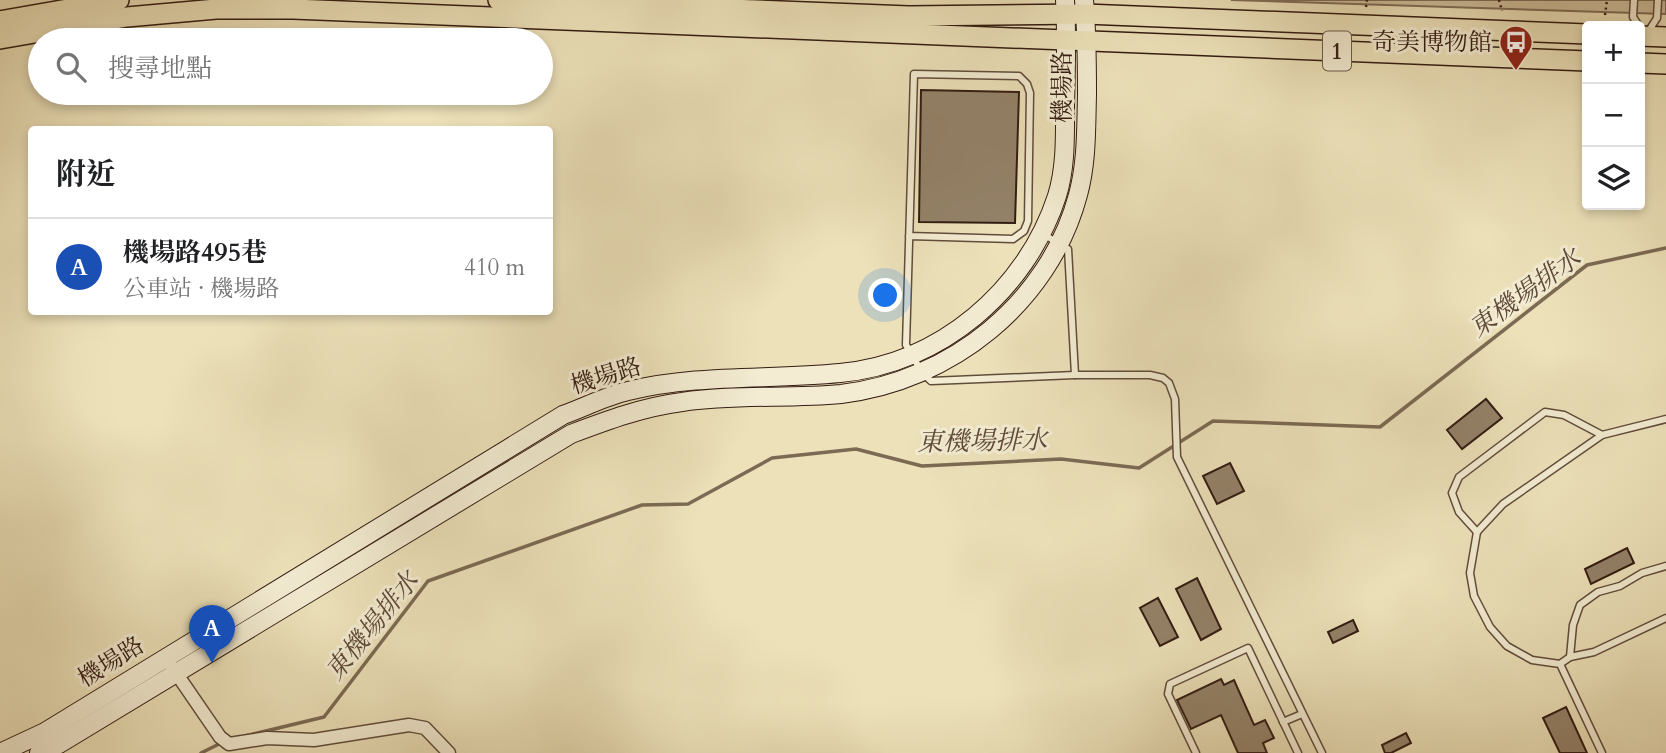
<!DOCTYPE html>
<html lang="zh-TW">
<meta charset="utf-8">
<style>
body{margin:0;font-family:Cardo,"Noto Serif TC",serif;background:#f6f6f6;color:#202124}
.controls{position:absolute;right:21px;top:21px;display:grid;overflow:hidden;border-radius:7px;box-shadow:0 4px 10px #0003}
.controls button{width:63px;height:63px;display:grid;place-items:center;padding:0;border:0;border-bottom:2px solid #e0e0e0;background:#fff;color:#202124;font:35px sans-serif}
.you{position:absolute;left:886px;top:296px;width:24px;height:24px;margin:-18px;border:5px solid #fff;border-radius:50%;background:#1a73e8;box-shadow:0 0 0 10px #1a73e833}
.badge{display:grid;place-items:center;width:46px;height:46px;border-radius:50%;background:#db2777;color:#fff;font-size:23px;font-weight:700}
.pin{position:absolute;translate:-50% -58px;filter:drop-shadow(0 2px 4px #0008)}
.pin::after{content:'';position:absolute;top:37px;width:24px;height:21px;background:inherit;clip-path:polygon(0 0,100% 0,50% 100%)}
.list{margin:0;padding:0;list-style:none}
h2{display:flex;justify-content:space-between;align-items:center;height:91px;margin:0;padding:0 28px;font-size:30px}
h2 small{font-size:23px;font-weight:400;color:#757577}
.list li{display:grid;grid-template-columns:46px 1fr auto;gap:21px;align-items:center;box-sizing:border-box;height:98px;padding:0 28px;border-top:2px solid #e0e0e0}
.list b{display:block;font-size:26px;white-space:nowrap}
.list p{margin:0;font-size:23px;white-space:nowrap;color:#757577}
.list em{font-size:23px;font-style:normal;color:#757577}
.icon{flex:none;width:38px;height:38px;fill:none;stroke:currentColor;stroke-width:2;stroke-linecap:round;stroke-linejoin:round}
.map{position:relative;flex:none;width:1666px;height:753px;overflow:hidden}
.search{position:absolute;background:#fff;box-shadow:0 4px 10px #0003;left:28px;top:28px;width:525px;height:77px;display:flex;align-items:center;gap:18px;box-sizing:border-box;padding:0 24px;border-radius:38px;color:#757577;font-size:26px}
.panel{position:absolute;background:#fff;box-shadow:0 4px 10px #0003;left:28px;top:126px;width:525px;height:189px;border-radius:7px}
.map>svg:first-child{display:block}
</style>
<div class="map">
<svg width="1666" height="753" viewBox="0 0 1666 753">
<rect width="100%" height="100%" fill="#ece1b9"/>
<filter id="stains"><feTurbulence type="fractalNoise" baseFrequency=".00286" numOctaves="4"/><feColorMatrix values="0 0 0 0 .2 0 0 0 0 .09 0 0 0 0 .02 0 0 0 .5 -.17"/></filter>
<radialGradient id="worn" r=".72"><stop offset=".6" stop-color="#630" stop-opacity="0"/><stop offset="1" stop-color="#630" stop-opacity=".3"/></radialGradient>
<polygon fill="#cdbf9d" stroke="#806d58" stroke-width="2" points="1231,0 1666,0 1666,14"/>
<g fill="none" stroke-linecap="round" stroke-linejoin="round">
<g stroke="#7c6a54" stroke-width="3.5">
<polyline points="245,736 324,717 428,581 642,505 688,504 772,458 856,449 922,466 1061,459 1139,468 1213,421 1380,427 1587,265 1666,248"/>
<polyline points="201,753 221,743"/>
</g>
</g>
<g fill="#938269" stroke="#331b12" stroke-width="2">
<polygon points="921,90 1019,92 1015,223 919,222"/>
<polygon points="1486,399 1502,418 1462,449 1447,430"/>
<polygon points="1230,463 1244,491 1217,504 1203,476"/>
<polygon points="1627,548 1634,563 1591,584 1585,569"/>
<polygon points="1197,578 1221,629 1201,640 1176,589"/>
<polygon points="1158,598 1178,637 1160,646 1140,608"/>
<polygon points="1353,620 1358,631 1333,643 1328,632"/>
<polygon points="1221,679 1224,685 1234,680 1254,725 1265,720 1274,738 1263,743 1267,753 1238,753 1221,715 1191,729 1177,700"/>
<polygon points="1566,707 1587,753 1560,753 1543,718"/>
<polygon points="1406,733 1411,743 1391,753 1385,753 1382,745"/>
</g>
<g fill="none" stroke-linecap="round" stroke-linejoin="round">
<defs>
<g id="lane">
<polyline points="1634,0 1633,17 1639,26"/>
<polyline points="1648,32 1657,18 1658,0"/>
<polyline points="1043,234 1068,249 1075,375"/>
<path d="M909,236l104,3 11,-8 4,-10 2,-128 -3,-9 -8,-8 -105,-2 -8,271c10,14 12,26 25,36l144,-6h75l13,3 6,5 6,16 2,58 145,296"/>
<polyline points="1477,532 1459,512 1452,493 1459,477 1545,412 1564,415 1602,435"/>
<polyline points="1570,657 1573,625 1580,605 1598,592 1620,586 1642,573 1666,566"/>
<polyline points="1560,664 1570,657 1594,652 1666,618"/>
<polyline points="1283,722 1302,714"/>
<polyline points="1196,753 1168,694 1170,684 1248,648 1298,753"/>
<polyline points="1602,753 1560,664 1532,660 1507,646 1490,627 1474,596 1470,573 1477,532 1503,504 1602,435 1666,419"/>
</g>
<polyline id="street" points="172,667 220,737 229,744 267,738 314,740 409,725 425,728 449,753"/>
<g id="secondary">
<path d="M0,753l45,-21 518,-317c22,-8 43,-19 65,-24 69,-17 141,-11 212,-18 100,-9 186,-82 217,-177 9,-29 8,-60 8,-90 1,-35 2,-71 0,-106"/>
<path d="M39,753l20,-9 512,-310c37,-14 72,-27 111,-32 52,-8 106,-3 159,-8 110,-13 208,-91 237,-199 9,-33 8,-66 9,-100 0,-32 0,-63 -3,-95"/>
</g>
<g id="primary">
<polyline points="498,0 909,16 1085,14 1587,34"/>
<polyline points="0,21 119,0"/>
<polyline points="1640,36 1666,37"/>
<polyline points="0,39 127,17 216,9 293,9 1587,61"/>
<polyline points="1640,63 1666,64"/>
</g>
</defs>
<use href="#lane" stroke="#614c3c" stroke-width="9"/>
<use href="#street" stroke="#614c3c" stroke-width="15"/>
<use href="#secondary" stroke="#331b12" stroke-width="20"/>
<use href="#primary" stroke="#331b12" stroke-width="22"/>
<g stroke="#331b12" stroke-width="2.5" stroke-dasharray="2 3.5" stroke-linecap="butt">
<polyline points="1499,0 1502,11"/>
<polyline points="1366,7 1367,0"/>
<polyline points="1605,15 1607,0"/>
</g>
<use href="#lane" stroke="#f3ecd2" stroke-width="6"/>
<use href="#street" stroke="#f3ecd2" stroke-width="12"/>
<use href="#secondary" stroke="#f3ecd2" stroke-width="18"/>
<use href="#primary" stroke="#ece1b9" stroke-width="19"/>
</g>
<defs>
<symbol id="bus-pin" viewBox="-11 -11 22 30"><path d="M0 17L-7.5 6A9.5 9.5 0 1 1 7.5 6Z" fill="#8f2418" stroke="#f3ecd2"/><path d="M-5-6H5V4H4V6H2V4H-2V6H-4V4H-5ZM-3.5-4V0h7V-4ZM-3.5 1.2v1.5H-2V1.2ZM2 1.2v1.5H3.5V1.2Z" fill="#fff"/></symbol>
</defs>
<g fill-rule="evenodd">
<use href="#bus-pin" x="1497" y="23" width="38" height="52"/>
</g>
<g text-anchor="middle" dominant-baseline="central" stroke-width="6" stroke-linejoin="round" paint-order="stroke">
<rect fill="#f3ecd2" stroke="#6d5a4c" stroke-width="2" x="1323" y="31.5" width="28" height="39" rx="5"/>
<g font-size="23" font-weight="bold" fill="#331b12">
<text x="1337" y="51">1</text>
</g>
<g font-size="24" fill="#331b12" stroke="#f3ecd2" text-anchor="end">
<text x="1492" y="42">奇美博物館</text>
</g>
<g font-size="24" fill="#331b12" stroke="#f3ecd2">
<text transform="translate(1062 87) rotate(-90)">機場路</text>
<text transform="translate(606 376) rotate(-17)">機場路</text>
<text transform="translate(111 662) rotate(-32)">機場路</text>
</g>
<g font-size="26" font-style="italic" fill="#5e4938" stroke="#f3ecd2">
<text transform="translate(1525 293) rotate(-36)">東機場排水</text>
<text transform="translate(982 441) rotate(-1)">東機場排水</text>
<text transform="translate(372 626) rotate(-51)">東機場排水</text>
</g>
</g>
<rect width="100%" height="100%" filter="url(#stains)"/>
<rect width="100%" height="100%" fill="url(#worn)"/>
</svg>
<div class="controls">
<button>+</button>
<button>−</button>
<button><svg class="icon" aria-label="layers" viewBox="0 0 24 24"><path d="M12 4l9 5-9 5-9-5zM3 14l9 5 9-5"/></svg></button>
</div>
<div class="you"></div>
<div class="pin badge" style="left:212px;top:663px;background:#1a4fb4">A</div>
<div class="search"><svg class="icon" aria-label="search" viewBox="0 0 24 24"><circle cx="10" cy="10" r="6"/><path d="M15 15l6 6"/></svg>搜尋地點</div>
<section class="panel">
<h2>附近<small></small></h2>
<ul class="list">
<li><span class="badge" style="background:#1a4fb4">A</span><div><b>機場路495巷</b><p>公車站 · 機場路</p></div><em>410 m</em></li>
</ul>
</section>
</div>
